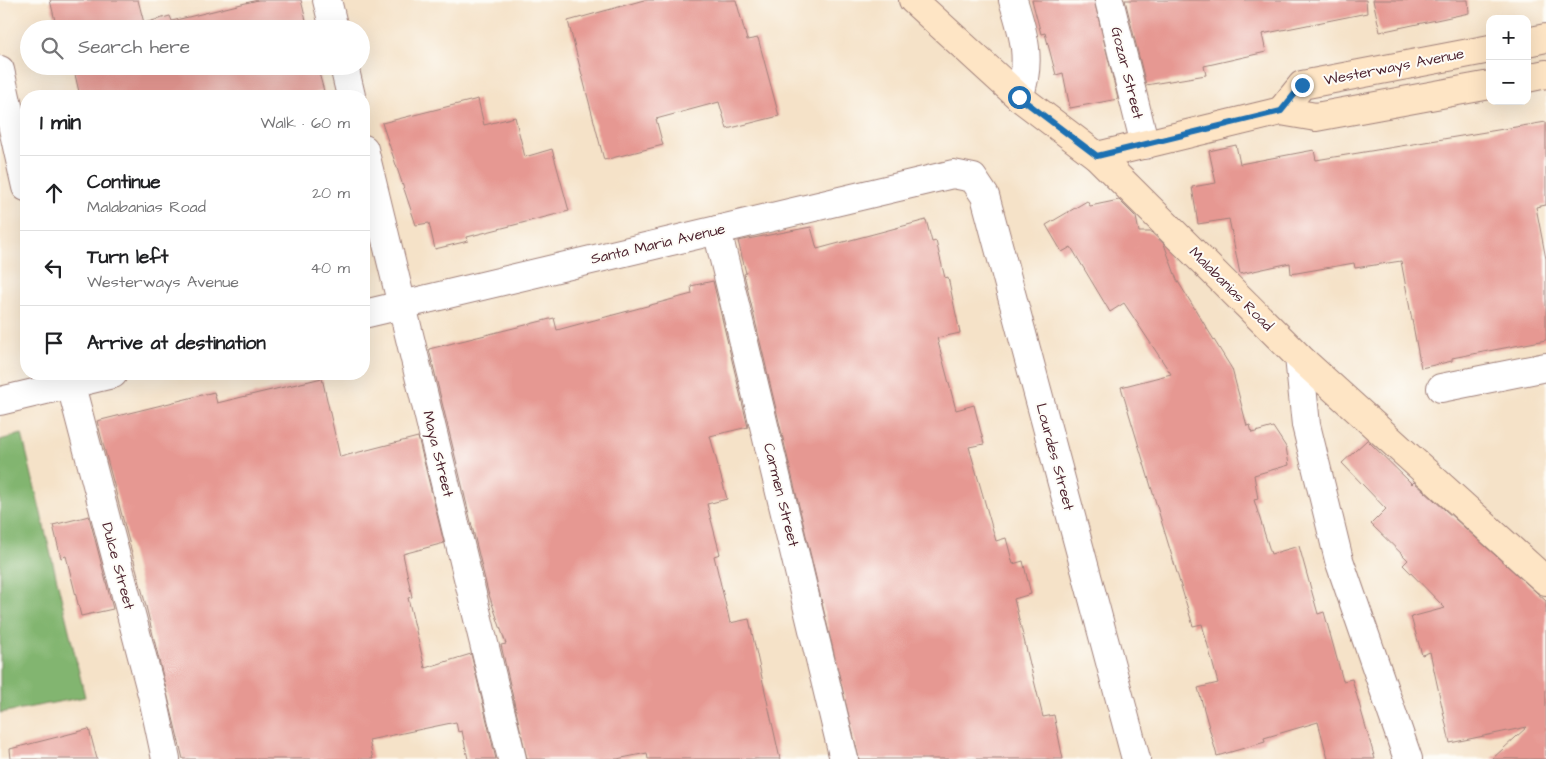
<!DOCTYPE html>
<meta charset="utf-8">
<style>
body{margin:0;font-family:"Architects Daughter",sans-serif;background:#f2f2f2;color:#202124}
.controls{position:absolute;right:15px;top:15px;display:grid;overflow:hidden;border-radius:10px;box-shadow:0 5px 20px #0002}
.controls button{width:45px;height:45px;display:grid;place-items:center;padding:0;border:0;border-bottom:1px solid #e0e0e0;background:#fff;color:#202124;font:25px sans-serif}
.stop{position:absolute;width:15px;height:15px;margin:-11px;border:4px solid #1f6fb2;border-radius:50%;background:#fff}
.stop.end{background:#1f6fb2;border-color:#fff;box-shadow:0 1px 5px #0008}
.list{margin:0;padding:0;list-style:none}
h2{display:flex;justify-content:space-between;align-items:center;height:65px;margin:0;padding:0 20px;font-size:21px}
h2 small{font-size:16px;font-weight:400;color:#757577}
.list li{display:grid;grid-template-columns:32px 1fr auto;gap:15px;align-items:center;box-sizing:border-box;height:75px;padding:0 20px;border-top:1px solid #e0e0e0}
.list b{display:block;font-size:19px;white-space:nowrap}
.list p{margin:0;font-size:16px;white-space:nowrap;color:#757577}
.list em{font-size:16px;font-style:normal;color:#757577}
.icon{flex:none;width:28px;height:28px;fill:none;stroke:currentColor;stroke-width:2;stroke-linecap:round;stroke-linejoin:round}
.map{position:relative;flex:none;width:1546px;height:759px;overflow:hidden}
.search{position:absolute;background:#fff;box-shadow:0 5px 20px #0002;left:20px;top:20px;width:350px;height:55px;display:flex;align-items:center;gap:12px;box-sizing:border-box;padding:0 18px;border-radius:28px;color:#757577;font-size:19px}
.panel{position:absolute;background:#fff;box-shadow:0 5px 20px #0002;left:20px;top:90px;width:350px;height:290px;border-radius:20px}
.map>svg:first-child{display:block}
</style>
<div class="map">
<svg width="1546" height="759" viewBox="0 0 1546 759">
<rect width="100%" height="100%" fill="#fdfcf7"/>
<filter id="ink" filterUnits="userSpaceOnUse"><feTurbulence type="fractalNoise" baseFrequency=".02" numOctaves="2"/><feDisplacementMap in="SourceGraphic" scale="10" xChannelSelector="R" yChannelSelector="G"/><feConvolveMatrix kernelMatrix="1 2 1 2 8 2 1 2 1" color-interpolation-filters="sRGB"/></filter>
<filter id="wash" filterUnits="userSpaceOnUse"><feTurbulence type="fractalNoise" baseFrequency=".0096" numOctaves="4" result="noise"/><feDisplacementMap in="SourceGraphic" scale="20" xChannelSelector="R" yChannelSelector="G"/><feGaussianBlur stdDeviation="1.12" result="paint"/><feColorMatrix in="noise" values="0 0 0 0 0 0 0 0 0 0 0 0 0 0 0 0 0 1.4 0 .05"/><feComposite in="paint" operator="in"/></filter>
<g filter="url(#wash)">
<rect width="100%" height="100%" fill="#f5e2c8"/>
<polygon fill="#82b570" stroke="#666a4e" points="22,434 85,697 0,713 0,440"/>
<g id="blocks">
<g fill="#e69892">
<polygon points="50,0 138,0 144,23 170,16 172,21 258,0 301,0 308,29 57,29"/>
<polygon points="644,0 736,0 747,40 758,38 779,116 727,129 719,102 656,119 663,145 604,160 568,21"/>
<polygon points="1032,0 1094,0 1118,99 1070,108 1063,73 1056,75 1045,33 1041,34"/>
<polygon points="1125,0 1366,0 1367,13 1262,34 1266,52 1204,66 1206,75 1146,85"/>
<polygon points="1373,0 1468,0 1469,13 1380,32"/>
<polygon points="73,66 317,66 324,91 302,96 80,96"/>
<polygon points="478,99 484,125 515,117 525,157 552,149 569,211 467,237 468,241 435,249 429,223 416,225 382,123"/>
<polygon points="1546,122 1546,205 1536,207 1546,259 1546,340 1452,358 1452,361 1421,368 1401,261 1355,268 1354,263 1291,274 1290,263 1240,274 1229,219 1198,224 1192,187 1216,183 1209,151 1236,145 1240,164 1314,150 1316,160"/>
<polygon points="1119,200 1136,217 1139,232 1151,232 1164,244 1177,280 1232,369 1247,426 1250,425 1252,433 1273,427 1286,447 1289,465 1254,475 1258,499 1254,500 1271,554 1299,546 1318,614 1324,612 1343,681 1352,679 1375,759 1328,759 1318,722 1264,738 1265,742 1217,756 1198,688 1218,683 1202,624 1193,626 1121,387 1171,374 1124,303 1110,312 1071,247 1062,252 1046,225 1087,201 1090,206"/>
<polygon points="926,220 932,242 936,241 945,278 948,277 960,333 937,338 956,410 974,405 984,444 969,447 996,541 1006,538 1013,564 1023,561 1031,594 1014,599 1043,717 1054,715 1063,759 859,759 744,274 746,273 738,241 811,227 817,249"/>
<polygon points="713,281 748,427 710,436 727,499 707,504 720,554 714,556 730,623 749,619 780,759 648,759 647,753 617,759 527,759 501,645 506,644 488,592 429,349 554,318 557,330 692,294 691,286"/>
<polygon points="322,378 340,457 418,437 444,543 403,554 412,597 408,598 425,668 471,654 496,759 468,759 462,731 458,732 456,722 369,740 373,759 183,759 145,602 97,421 214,392 217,403"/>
<polygon points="1367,440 1412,484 1414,482 1546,601 1546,759 1492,759 1527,727 1450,743 1430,652 1422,655 1411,617 1445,608 1403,565 1408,560 1371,524 1386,509 1342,463"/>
<polygon points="89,516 113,609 81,616 66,556 61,558 53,525"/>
<polygon points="89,729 97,759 11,759 10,749"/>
</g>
</g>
</g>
<g filter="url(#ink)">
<use href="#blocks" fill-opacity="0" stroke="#a0807a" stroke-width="1"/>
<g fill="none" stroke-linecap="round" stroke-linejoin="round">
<defs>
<g id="street">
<polyline points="327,0 334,29"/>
<path d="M1013,0c11,35 19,61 6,97"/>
<polyline points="1109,0 1145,145"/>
<polyline points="344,66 351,96"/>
<polyline points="0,70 26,187"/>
<polyline points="364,149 512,759"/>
<polyline points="717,230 844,759"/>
<polyline points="364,314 953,174 973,178 985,196 1136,759"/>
<polyline points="1299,357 1306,425 1339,560 1408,759"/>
<polyline points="68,374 153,698 166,759"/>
<polyline points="1441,388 1546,367"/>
<polyline points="0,401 113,374"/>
</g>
<g id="secondary">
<polyline points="913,0 1019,97 1097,156 1299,357 1546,581"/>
<polyline points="1527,42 1546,38"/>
<polyline points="1527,78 1546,74"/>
<polyline points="1281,111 1302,85 1490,49"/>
<polyline points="1097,156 1281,111 1316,117 1490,85"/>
</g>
</defs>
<use href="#street" stroke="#a0807a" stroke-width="30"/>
<use href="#secondary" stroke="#a0807a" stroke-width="30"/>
<use href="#street" stroke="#fff" stroke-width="28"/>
<use href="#secondary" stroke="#fee5c5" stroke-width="28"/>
</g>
</g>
<g fill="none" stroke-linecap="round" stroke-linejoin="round" filter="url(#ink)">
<polyline stroke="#1f6fb2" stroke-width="6" points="1019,97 1097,156 1281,111 1302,85"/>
</g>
<g text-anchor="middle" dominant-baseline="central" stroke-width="4" stroke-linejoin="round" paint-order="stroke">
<g font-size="15" fill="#4a1f2b" stroke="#fdfcf7">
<text transform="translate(1394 67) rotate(-11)">Westerways Avenue</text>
<text transform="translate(1127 73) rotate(76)">Gozar Street</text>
<text transform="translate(658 244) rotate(-13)">Santa Maria Avenue</text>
<text transform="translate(1231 289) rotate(45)">Malabanias Road</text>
<text transform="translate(438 454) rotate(76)">Maya Street</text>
<text transform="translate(1055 457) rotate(75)">Lourdes Street</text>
<text transform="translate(781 495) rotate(76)">Carmen Street</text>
<text transform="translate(118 566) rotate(75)">Dulce Street</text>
</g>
</g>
</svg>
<div class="controls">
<button>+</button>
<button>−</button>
</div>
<div class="stop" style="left:1019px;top:97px"></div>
<div class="stop end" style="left:1302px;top:85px"></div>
<div class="search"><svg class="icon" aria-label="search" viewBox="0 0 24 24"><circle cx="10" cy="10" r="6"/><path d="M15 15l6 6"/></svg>Search here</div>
<section class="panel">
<h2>1 min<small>Walk · 60 m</small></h2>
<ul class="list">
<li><svg class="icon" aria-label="ahead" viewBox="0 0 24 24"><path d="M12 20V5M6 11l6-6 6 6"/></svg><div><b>Continue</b><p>Malabanias Road</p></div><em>20 m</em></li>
<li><svg class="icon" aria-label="left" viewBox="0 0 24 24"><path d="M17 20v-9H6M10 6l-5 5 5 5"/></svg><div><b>Turn left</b><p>Westerways Avenue</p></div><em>40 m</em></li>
<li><svg class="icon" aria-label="arrive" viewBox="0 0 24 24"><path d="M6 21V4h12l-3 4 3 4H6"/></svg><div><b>Arrive at destination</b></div></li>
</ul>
</section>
</div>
